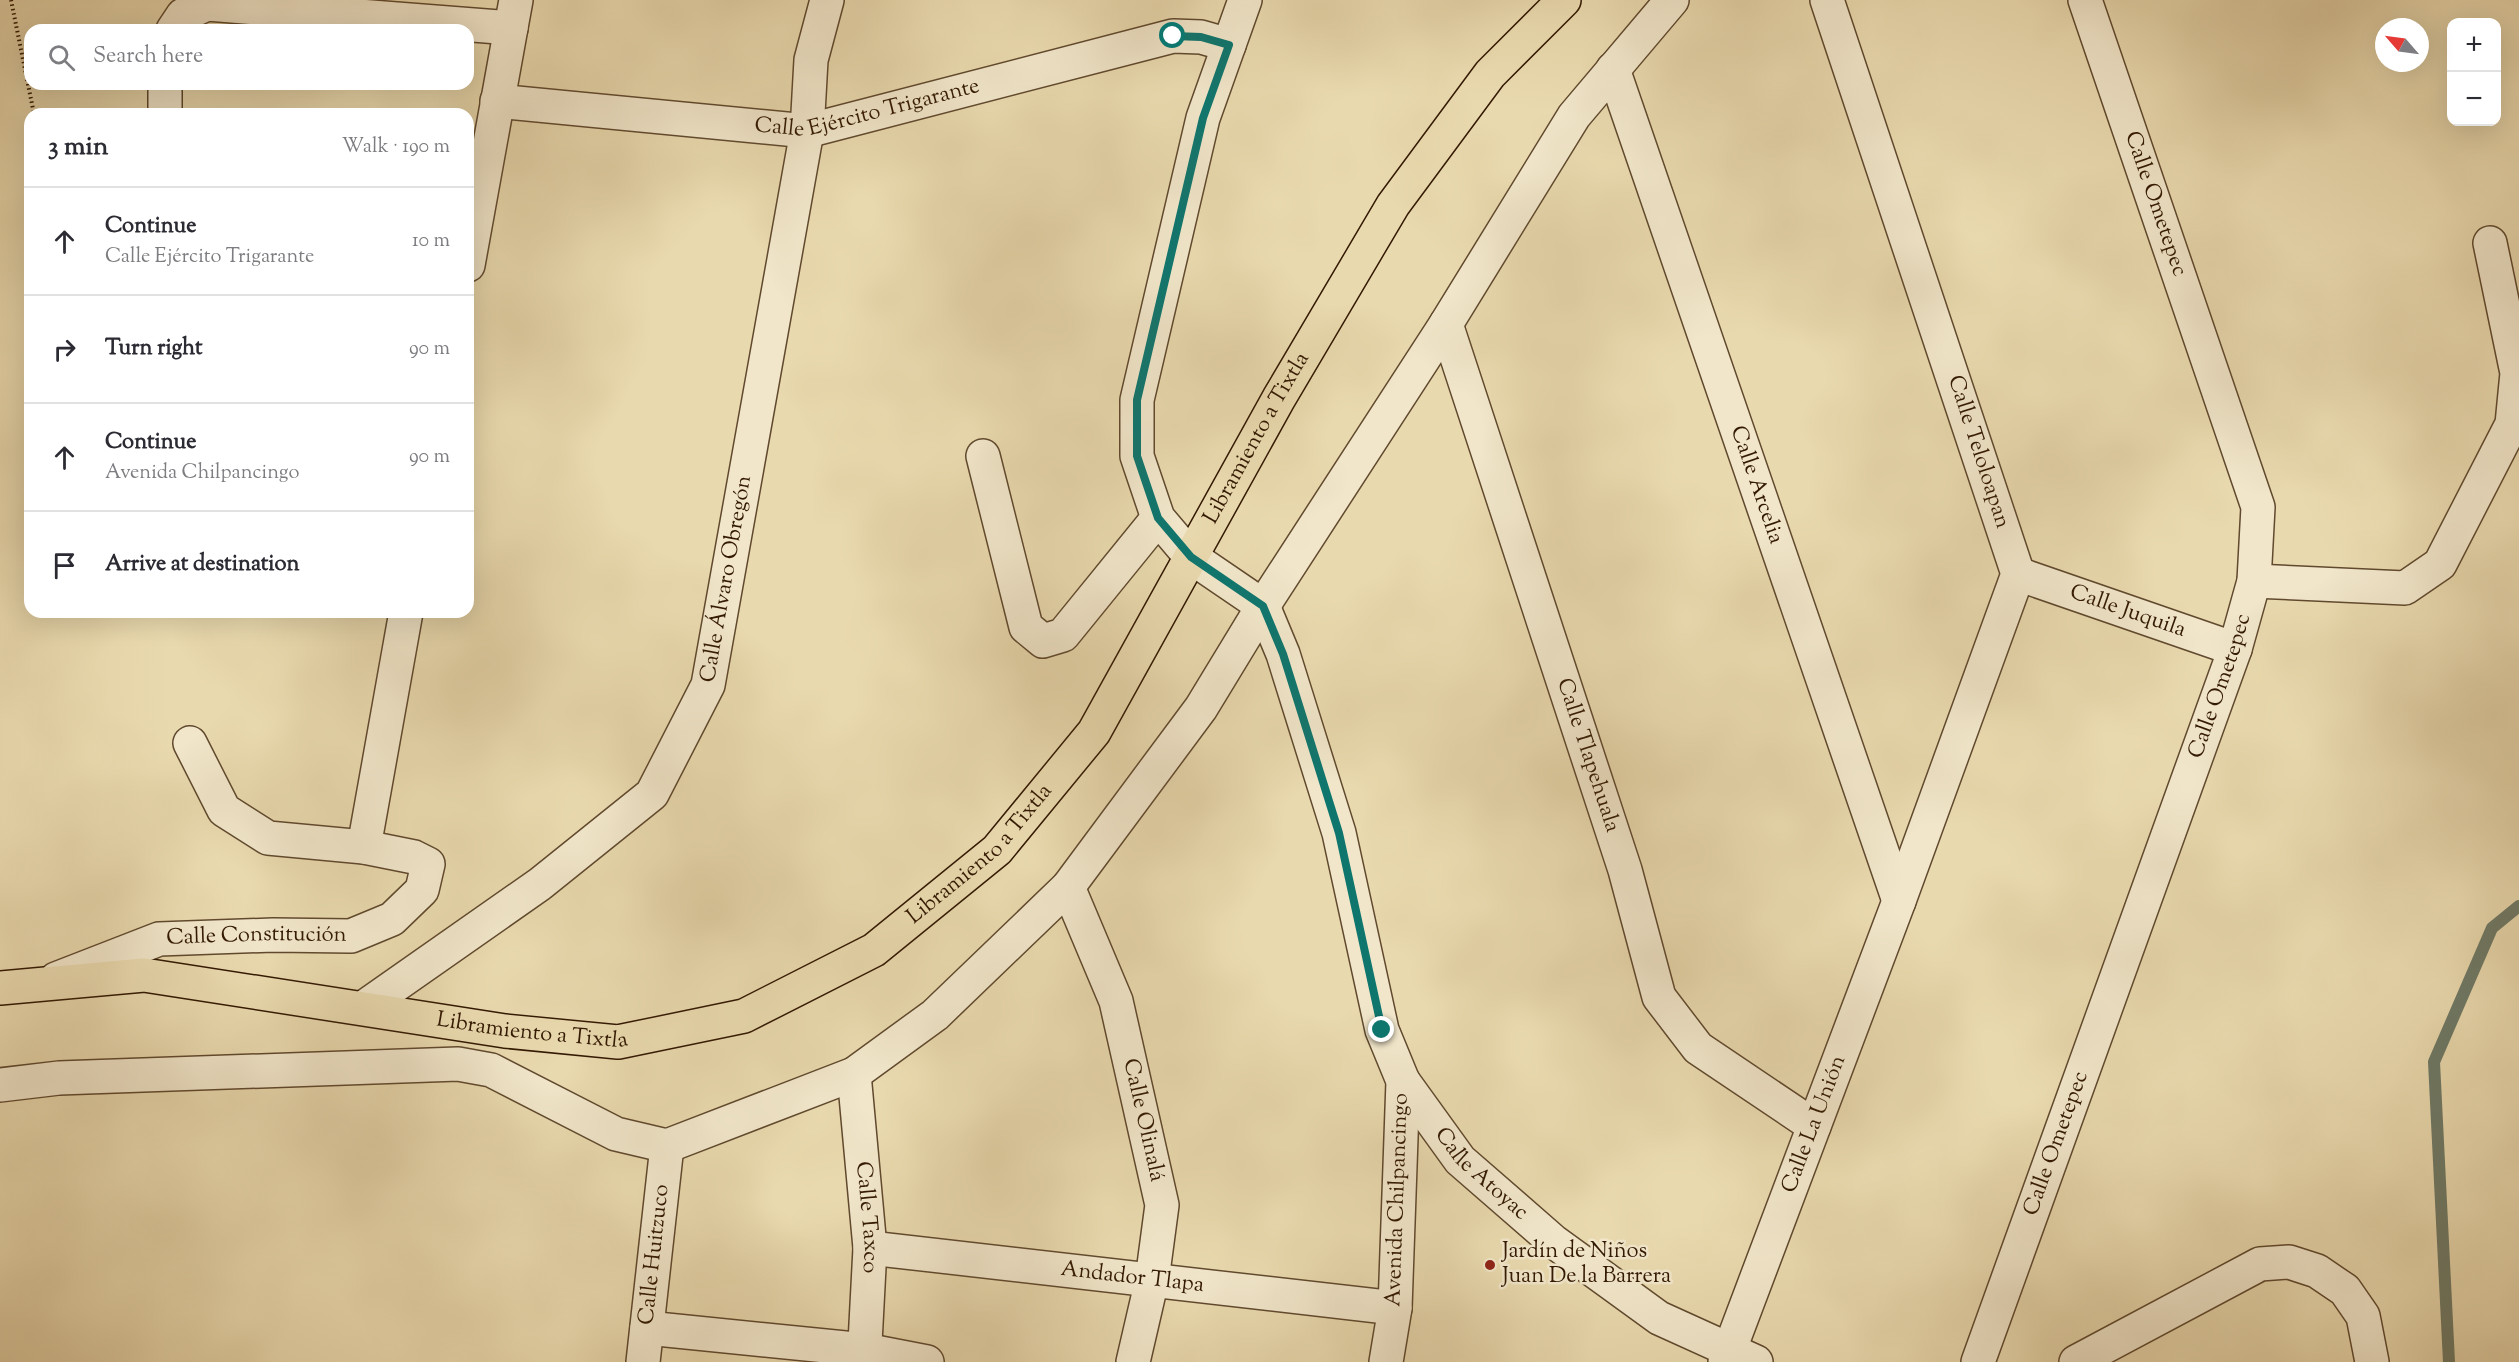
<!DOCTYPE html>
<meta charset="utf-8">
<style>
body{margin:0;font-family:"Sorts Mill Goudy",serif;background:#f2f2f3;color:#2b2b33}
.controls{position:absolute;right:18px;top:18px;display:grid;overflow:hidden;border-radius:12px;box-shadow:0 6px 24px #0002}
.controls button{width:54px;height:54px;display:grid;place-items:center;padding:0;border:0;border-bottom:2px solid #e1e1e2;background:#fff;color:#2b2b33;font:30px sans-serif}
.compass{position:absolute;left:2375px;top:18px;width:54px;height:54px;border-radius:50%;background:#fff;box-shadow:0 6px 24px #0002;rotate:298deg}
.stop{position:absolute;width:18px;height:18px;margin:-14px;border:4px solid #0f766e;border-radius:50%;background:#fff}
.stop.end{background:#0f766e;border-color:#fff;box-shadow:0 2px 6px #0008}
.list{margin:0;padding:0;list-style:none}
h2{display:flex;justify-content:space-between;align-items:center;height:78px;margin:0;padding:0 24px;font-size:26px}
h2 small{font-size:20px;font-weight:400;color:#7c7c81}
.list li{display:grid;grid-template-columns:39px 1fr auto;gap:18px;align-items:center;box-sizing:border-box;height:108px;padding:0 24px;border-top:2px solid #e1e1e2}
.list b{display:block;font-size:22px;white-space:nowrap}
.list p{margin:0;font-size:20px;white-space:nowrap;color:#7c7c81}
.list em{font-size:20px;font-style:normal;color:#7c7c81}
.icon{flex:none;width:33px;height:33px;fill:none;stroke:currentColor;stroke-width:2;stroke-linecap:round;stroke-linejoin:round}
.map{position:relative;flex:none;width:2519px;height:1362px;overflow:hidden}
.search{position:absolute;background:#fff;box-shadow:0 6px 24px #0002;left:24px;top:24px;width:450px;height:66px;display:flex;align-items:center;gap:15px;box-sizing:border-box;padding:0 21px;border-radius:18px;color:#7c7c81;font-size:22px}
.panel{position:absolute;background:#fff;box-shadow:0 6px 24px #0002;left:24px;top:108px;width:450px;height:510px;border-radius:18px}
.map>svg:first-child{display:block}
</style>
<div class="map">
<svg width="2519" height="1362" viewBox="0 0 2519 1362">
<rect width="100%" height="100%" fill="#e9d9ae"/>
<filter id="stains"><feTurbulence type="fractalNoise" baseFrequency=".00333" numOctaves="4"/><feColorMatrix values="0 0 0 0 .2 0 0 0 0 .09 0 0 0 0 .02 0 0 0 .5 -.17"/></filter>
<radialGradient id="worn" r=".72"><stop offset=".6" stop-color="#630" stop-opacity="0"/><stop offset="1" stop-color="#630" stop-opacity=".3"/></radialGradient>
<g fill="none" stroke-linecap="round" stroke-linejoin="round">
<polyline stroke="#6f7a67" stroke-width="12" points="2449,1362 2434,1062 2492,928 2519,906"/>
<defs>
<g id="minor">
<polyline points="173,30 183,15 207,4 511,28"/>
<path id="s1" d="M1613,69l286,832"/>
<polyline points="165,84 165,114"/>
<path id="s2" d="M497,101l310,30 366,-95 28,1 28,8"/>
<polyline points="468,265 516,0"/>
<path id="s3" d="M1446,324l179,546 34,127 39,51 116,78"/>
<polyline points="983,456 1026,627 1043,641 1063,635 1158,518"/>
<polyline points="1191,557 1158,518 1137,456 1137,400 1203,118 1245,0"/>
<path id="s4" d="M2018,574l217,75"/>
<polyline points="2254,581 2405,588 2440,564 2512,424 2517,373 2490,243"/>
<polyline points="364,847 406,612"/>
<path id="s5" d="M1068,887l48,114 46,204 -10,75 -19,82"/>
<path id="s6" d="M56,979l103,-40 114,-4 78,1 41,-17 30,-29 6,-26 -14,-7 -50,-10 -96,-9 -44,-28 -34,-67"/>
<path id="s7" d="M363,1008l177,-124 112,-90 56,-109 99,-554 4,-71 16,-60"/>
<path id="s8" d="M854,1074l16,174 -6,114"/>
<path id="s9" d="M1403,1081l57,79 93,81 106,77 97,44"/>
<polyline points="0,1085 59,1078 458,1064 491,1070 616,1134 667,1146 854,1074 935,1015 1068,887 1201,708 1263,606 1446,324 1574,116 1672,0"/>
<path id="s10" d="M870,1248l525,60"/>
<polyline points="647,1328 865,1350 927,1362"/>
<path id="s11" d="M643,1362l24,-216"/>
<path id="s12" d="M1725,1362l174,-461 119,-327 -191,-574"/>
<path id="s13" d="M1978,1362l257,-713 19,-68 4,-74 -173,-507"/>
<polyline points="2076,1362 2260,1264 2289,1262 2317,1271 2345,1290 2363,1316 2372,1362"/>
</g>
<polyline id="tertiary" points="1191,557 1263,606 1283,654 1339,833 1382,1030 1403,1081 1395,1308 1386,1362"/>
<g id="primary">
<path id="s14" d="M0,988l144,-13 361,56 113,11 126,-26 130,-66 123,-100 97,-118 185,-334 114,-193 97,-131 74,-74"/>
</g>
</defs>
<use href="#minor" stroke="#60492e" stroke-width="36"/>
<use href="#tertiary" stroke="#60492e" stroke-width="36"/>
<use href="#primary" stroke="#331903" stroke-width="36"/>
<polyline stroke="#331903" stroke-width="4" stroke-dasharray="1.5 3" stroke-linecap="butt" points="11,0 34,114"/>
<use href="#minor" stroke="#f1e6ca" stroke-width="33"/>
<use href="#tertiary" stroke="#f1e6ca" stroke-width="33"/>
<use href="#primary" stroke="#e9d9ae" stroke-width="33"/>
</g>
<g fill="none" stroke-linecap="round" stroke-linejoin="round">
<polyline stroke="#0f766e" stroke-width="8" points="1173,36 1201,37 1229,45 1203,118 1137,400 1137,456 1158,518 1191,557 1263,606 1283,654 1339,833 1382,1030"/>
</g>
<circle fill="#8f2418" stroke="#f1e6ca" stroke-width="2" cx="1490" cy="1265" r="6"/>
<g text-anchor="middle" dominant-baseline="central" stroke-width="5" stroke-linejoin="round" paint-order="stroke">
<g font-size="22" fill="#331903" stroke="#f1e6ca">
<text stroke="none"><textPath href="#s2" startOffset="374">Calle Ejército Trigarante</textPath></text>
<text transform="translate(2155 204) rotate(71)">Calle Ometepec</text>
<text stroke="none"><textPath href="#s14" startOffset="1545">Libramiento a Tixtla</textPath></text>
<text transform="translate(1978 452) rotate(72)">Calle Teloloapan</text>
<text stroke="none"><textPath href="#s1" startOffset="440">Calle Arcelia</textPath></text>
<text stroke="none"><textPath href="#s7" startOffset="590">Calle Álvaro Obregón</textPath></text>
<text stroke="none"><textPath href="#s4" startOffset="116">Calle Juquila</textPath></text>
<text stroke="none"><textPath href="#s13" startOffset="718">Calle Ometepec</textPath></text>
<text stroke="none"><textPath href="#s3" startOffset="454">Calle Tlapehuala</textPath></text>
<text stroke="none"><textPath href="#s14" startOffset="1041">Libramiento a Tixtla</textPath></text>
<text stroke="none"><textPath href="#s6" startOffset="208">Calle Constitución</textPath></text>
<text stroke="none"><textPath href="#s14" startOffset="537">Libramiento a Tixtla</textPath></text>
<text stroke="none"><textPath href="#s5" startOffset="246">Calle Olinalá</textPath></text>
<text stroke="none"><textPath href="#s12" startOffset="254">Calle La Unión</textPath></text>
<text stroke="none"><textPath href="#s13" startOffset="232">Calle Ometepec</textPath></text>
<text stroke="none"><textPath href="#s9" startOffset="122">Calle Atoyac</textPath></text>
<text transform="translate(1398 1200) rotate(-88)">Avenida Chilpancingo</text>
<text stroke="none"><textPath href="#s8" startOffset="144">Calle Taxco</textPath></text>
<text stroke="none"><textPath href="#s11" startOffset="108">Calle Huitzuco</textPath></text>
<text stroke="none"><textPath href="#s10" startOffset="264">Andador Tlapa</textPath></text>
</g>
<g font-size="22" fill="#331903" stroke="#f1e6ca" text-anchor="start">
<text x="1502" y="1252">Jardín de Niños<tspan x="1502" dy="25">Juan De la Barrera</tspan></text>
</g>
</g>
<rect width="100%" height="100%" filter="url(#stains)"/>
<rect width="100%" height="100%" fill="url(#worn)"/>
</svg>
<div class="controls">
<button>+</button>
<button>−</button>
</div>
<svg class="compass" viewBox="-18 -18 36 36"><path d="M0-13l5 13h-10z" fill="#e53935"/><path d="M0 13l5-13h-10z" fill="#7c7c81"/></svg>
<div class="stop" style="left:1173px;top:36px"></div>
<div class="stop end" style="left:1382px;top:1030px"></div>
<div class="search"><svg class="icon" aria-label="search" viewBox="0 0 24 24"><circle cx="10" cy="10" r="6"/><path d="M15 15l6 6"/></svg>Search here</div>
<section class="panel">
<h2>3 min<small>Walk · 190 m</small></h2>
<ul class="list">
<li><svg class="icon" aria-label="ahead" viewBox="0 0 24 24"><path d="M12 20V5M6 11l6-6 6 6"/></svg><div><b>Continue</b><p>Calle Ejército Trigarante</p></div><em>10 m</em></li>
<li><svg class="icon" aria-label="right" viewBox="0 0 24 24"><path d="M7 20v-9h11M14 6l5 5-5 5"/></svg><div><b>Turn right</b></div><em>90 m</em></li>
<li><svg class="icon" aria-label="ahead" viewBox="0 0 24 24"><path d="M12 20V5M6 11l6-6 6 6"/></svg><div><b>Continue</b><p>Avenida Chilpancingo</p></div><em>90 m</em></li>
<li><svg class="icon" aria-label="arrive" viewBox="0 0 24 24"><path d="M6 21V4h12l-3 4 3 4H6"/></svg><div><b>Arrive at destination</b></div></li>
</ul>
</section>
</div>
